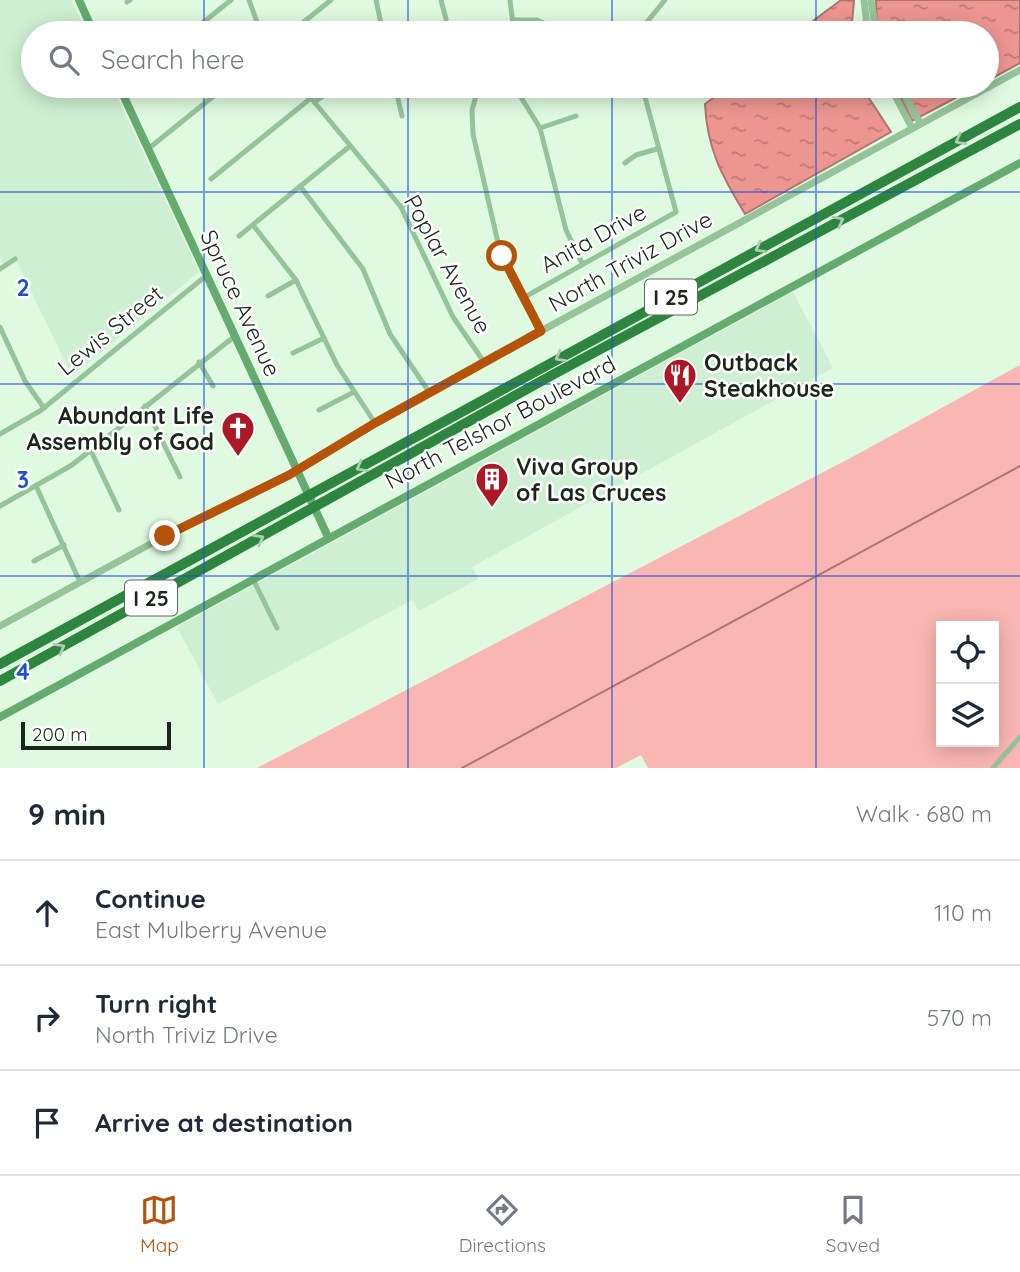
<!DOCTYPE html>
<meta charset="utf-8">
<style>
body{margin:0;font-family:Quicksand,sans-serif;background:#f6f6f7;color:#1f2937}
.controls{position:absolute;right:21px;bottom:21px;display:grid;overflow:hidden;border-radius:0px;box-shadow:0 4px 18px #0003}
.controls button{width:63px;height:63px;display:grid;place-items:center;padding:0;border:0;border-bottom:2px solid #e0e1e3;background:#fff;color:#1f2937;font:35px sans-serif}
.scale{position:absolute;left:21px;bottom:18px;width:150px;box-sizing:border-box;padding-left:7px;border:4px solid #1c261d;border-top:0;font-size:19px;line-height:24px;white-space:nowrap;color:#1c261d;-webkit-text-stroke:5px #fff;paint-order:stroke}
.stop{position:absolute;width:21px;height:21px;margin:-16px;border:5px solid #b45309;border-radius:50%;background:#fff}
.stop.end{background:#b45309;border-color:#fff;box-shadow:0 2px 7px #0008}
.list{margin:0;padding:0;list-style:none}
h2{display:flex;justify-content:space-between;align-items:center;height:91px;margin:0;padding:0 28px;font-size:30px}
h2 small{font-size:23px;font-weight:400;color:#747a83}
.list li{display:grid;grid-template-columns:46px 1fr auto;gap:21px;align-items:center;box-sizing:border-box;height:105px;padding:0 28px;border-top:2px solid #e0e1e3}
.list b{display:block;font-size:26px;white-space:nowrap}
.list p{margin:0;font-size:23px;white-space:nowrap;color:#747a83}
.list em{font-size:23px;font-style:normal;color:#747a83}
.icon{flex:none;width:38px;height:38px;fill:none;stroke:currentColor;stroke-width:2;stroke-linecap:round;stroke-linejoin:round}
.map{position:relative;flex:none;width:1020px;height:768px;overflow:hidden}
.search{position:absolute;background:#fff;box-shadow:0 4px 18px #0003;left:21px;right:21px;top:21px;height:77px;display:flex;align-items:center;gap:18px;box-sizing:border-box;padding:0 24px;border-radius:38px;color:#747a83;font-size:26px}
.sheet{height:406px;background:#fff}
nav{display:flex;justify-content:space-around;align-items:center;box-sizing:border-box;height:98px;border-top:2px solid #e0e1e3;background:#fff;font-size:19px;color:#747a83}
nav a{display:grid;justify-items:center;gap:4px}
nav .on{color:#b45309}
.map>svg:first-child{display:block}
</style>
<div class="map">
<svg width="1020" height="768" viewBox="0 0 1020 768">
<defs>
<pattern id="water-ripples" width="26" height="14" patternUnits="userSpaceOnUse" patternTransform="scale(1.75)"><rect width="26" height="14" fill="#ed9691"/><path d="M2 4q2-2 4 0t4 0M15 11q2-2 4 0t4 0" fill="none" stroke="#bf7a76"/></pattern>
</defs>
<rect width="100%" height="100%" fill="#dffae1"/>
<g fill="#ceefd1">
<polygon points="0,0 71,0 87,33 33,33 33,86 112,86 199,272 72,376 17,262 6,268 0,257"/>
<polygon points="793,292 833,368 472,567 478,579 419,611 412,600 218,704 177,627"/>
</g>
<path fill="#fab6b2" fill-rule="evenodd" d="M1020,365v403h-372l-7,-13 -25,13h-359l599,-313zM941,626h53v116h-53z"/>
<g fill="url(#water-ripples)" stroke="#ae746e" stroke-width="2">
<polygon points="841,0 854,1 851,33 797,33"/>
<polygon points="876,0 1020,0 1020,63 987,81 987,33 877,33"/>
<path d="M729,86h132l30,46 -146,82c-23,-38 -38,-65 -40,-110z"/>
<polygon points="895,86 978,86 912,121"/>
</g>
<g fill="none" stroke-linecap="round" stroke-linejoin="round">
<polyline stroke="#ae746e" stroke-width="2" points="462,768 1020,466"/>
<g stroke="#96c39a" stroke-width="5">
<polyline points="249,0 261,33"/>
<polyline points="376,0 383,33"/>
<polyline points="441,0 446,19"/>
<polyline points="510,0 514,33"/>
<polyline points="127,2 130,0"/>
<polyline points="514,20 537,20 566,33"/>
<polyline points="190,33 231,0"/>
<polyline points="290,33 331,0"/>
<polyline points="638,33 665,0"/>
<polyline points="301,86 401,207 453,317 484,362"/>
<polyline points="395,86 402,116"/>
<polyline points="479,86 472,110 473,134 499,247 508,270 541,331"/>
<polyline points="514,86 540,128 566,230 582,263"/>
<polyline points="315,102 333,88"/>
<polyline points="540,128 576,116"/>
<polyline points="148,149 226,86"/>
<polyline points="625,163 636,155 657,149"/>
<polyline points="211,179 311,98"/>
<polyline points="300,186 363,269 390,334 429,392"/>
<polyline points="401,207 415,196"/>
<polyline points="253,225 296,280 337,365 375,423"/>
<polyline points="239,236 350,146"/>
<polyline points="0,269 15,259"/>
<polyline points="268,296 296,280"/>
<polyline points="523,298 676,212 642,86"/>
<polyline points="0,327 25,381 44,408"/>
<polyline points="293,353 324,338"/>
<polyline points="199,362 213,386"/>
<polyline points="145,406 180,477"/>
<polyline points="319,410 354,392"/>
<polyline points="0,434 40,411 207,275"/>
<polyline points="91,451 119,510"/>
<polyline points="36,486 80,582"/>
<polyline points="0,506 72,465 235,336"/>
<polyline points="34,561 64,545"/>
<polyline points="253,579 277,628"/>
<polyline points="993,768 1020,737"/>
</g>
<g stroke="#96c39a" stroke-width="7">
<polyline points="864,0 868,33"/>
<polyline points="871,0 876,33"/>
<polyline points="890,86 912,128"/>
<polyline points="900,86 920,123"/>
<polyline points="0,626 165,536 289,475 429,392 1020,70"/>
</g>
<g stroke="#65ab6f" stroke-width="8">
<polyline points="79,0 94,33"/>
<polyline points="119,86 328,537"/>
<polyline points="0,717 1020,163"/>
</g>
<g stroke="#2d8540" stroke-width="10">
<polyline points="0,664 1020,107"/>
<polyline points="0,681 556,373 1020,124"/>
</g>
</g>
<defs><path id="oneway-chevron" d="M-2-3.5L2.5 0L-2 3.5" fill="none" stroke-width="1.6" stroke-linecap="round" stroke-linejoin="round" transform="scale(1.75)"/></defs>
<g stroke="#abceb3">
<use href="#oneway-chevron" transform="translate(960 140) rotate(152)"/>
<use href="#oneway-chevron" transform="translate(839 221) rotate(-28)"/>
<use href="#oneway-chevron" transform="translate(760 248) rotate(152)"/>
<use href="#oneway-chevron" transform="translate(560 357) rotate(151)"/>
<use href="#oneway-chevron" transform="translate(361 467) rotate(151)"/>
<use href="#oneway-chevron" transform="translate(259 539) rotate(-29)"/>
<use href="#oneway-chevron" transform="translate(60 648) rotate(-29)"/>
</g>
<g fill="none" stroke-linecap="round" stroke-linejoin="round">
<polyline stroke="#b45309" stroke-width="9" points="165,536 289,475 375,423 541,331 502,256"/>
</g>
<path fill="none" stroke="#1d4ed8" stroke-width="2" stroke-opacity="0.55" d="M204,0v33M408,0v33M612,0v33M816,0v33M204,86v682M408,86v682M612,86v682M816,86v682M0,192h1020M0,384h1020M0,576h1020"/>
<defs>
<symbol id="restaurant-pin" viewBox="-11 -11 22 30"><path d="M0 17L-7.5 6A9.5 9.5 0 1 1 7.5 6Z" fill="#ac1827" stroke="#fff"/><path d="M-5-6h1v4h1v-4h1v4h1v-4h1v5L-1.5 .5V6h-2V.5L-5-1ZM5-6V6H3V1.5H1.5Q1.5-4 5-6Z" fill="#fff"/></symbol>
<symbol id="church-pin" viewBox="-11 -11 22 30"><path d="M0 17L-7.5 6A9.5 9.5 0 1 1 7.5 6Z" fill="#ac1827" stroke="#fff"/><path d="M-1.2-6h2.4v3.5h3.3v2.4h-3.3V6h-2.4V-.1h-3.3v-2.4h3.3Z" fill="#fff"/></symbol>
<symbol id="building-pin" viewBox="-11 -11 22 30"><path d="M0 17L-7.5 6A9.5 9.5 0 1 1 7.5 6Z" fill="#ac1827" stroke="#fff"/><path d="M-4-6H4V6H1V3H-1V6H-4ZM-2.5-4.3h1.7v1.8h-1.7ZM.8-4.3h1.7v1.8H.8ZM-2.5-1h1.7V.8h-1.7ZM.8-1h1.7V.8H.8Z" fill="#fff"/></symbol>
</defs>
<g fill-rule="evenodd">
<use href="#restaurant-pin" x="661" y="356" width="38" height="52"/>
<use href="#church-pin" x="219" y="409" width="38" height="52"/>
<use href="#building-pin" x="473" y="460" width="38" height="52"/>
</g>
<g text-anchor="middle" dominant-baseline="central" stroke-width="5" stroke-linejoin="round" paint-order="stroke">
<g fill="#fff" stroke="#606761" stroke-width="2">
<rect x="645" y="279.5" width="52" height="35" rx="5"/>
<rect x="125" y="580.5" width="52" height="35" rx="5"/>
</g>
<g font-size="21" font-weight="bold" fill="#1c261d">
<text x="671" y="297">I 25</text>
<text x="151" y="598">I 25</text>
</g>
<g font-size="23" fill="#1c261d" stroke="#fff">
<text transform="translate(593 238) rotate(-29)">Anita Drive</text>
<text transform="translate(630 261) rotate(-29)">North Triviz Drive</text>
<text transform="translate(448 264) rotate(61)">Poplar Avenue</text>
<text transform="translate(241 303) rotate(65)">Spruce Avenue</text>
<text transform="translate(110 330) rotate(-39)">Lewis Street</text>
<text transform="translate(500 422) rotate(-28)">North Telshor Boulevard</text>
</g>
<g font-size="23" font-weight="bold" fill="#1c261d" stroke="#fff" text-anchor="start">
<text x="704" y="362">Outback<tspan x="704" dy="26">Steakhouse</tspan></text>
<text x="214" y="415" text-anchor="end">Abundant Life<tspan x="214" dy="26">Assembly of God</tspan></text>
<text x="516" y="466">Viva Group<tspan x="516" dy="26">of Las Cruces</tspan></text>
</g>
</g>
<g font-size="23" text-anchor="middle" font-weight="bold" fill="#1d4ed8" stroke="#fff" stroke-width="5" stroke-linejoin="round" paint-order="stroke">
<text x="23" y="296">2</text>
<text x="23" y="488">3</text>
<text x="23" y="680">4</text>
</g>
</svg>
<div class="controls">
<button><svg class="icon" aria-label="locate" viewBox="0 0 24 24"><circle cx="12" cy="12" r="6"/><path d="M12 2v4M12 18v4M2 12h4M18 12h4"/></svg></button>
<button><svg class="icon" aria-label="layers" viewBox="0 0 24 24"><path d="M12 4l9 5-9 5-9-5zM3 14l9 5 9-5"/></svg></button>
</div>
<div class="scale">200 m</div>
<div class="stop" style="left:502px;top:256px"></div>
<div class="stop end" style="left:165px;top:536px"></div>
<div class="search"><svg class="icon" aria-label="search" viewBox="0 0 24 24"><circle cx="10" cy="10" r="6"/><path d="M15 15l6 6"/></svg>Search here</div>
</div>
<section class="sheet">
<h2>9 min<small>Walk · 680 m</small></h2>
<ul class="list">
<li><svg class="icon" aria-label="ahead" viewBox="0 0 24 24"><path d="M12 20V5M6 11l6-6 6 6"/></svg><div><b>Continue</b><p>East Mulberry Avenue</p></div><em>110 m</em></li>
<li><svg class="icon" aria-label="right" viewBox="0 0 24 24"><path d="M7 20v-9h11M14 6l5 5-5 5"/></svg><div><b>Turn right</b><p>North Triviz Drive</p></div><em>570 m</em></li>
<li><svg class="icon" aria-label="arrive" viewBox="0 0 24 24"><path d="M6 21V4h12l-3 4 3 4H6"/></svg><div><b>Arrive at destination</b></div></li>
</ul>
</section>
<nav>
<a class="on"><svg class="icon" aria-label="map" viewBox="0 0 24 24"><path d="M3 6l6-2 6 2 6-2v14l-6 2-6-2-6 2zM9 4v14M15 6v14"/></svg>Map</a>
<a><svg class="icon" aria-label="directions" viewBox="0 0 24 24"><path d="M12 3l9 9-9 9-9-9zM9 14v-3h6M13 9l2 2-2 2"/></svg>Directions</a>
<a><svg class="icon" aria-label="saved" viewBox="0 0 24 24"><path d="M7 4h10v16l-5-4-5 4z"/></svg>Saved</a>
</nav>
